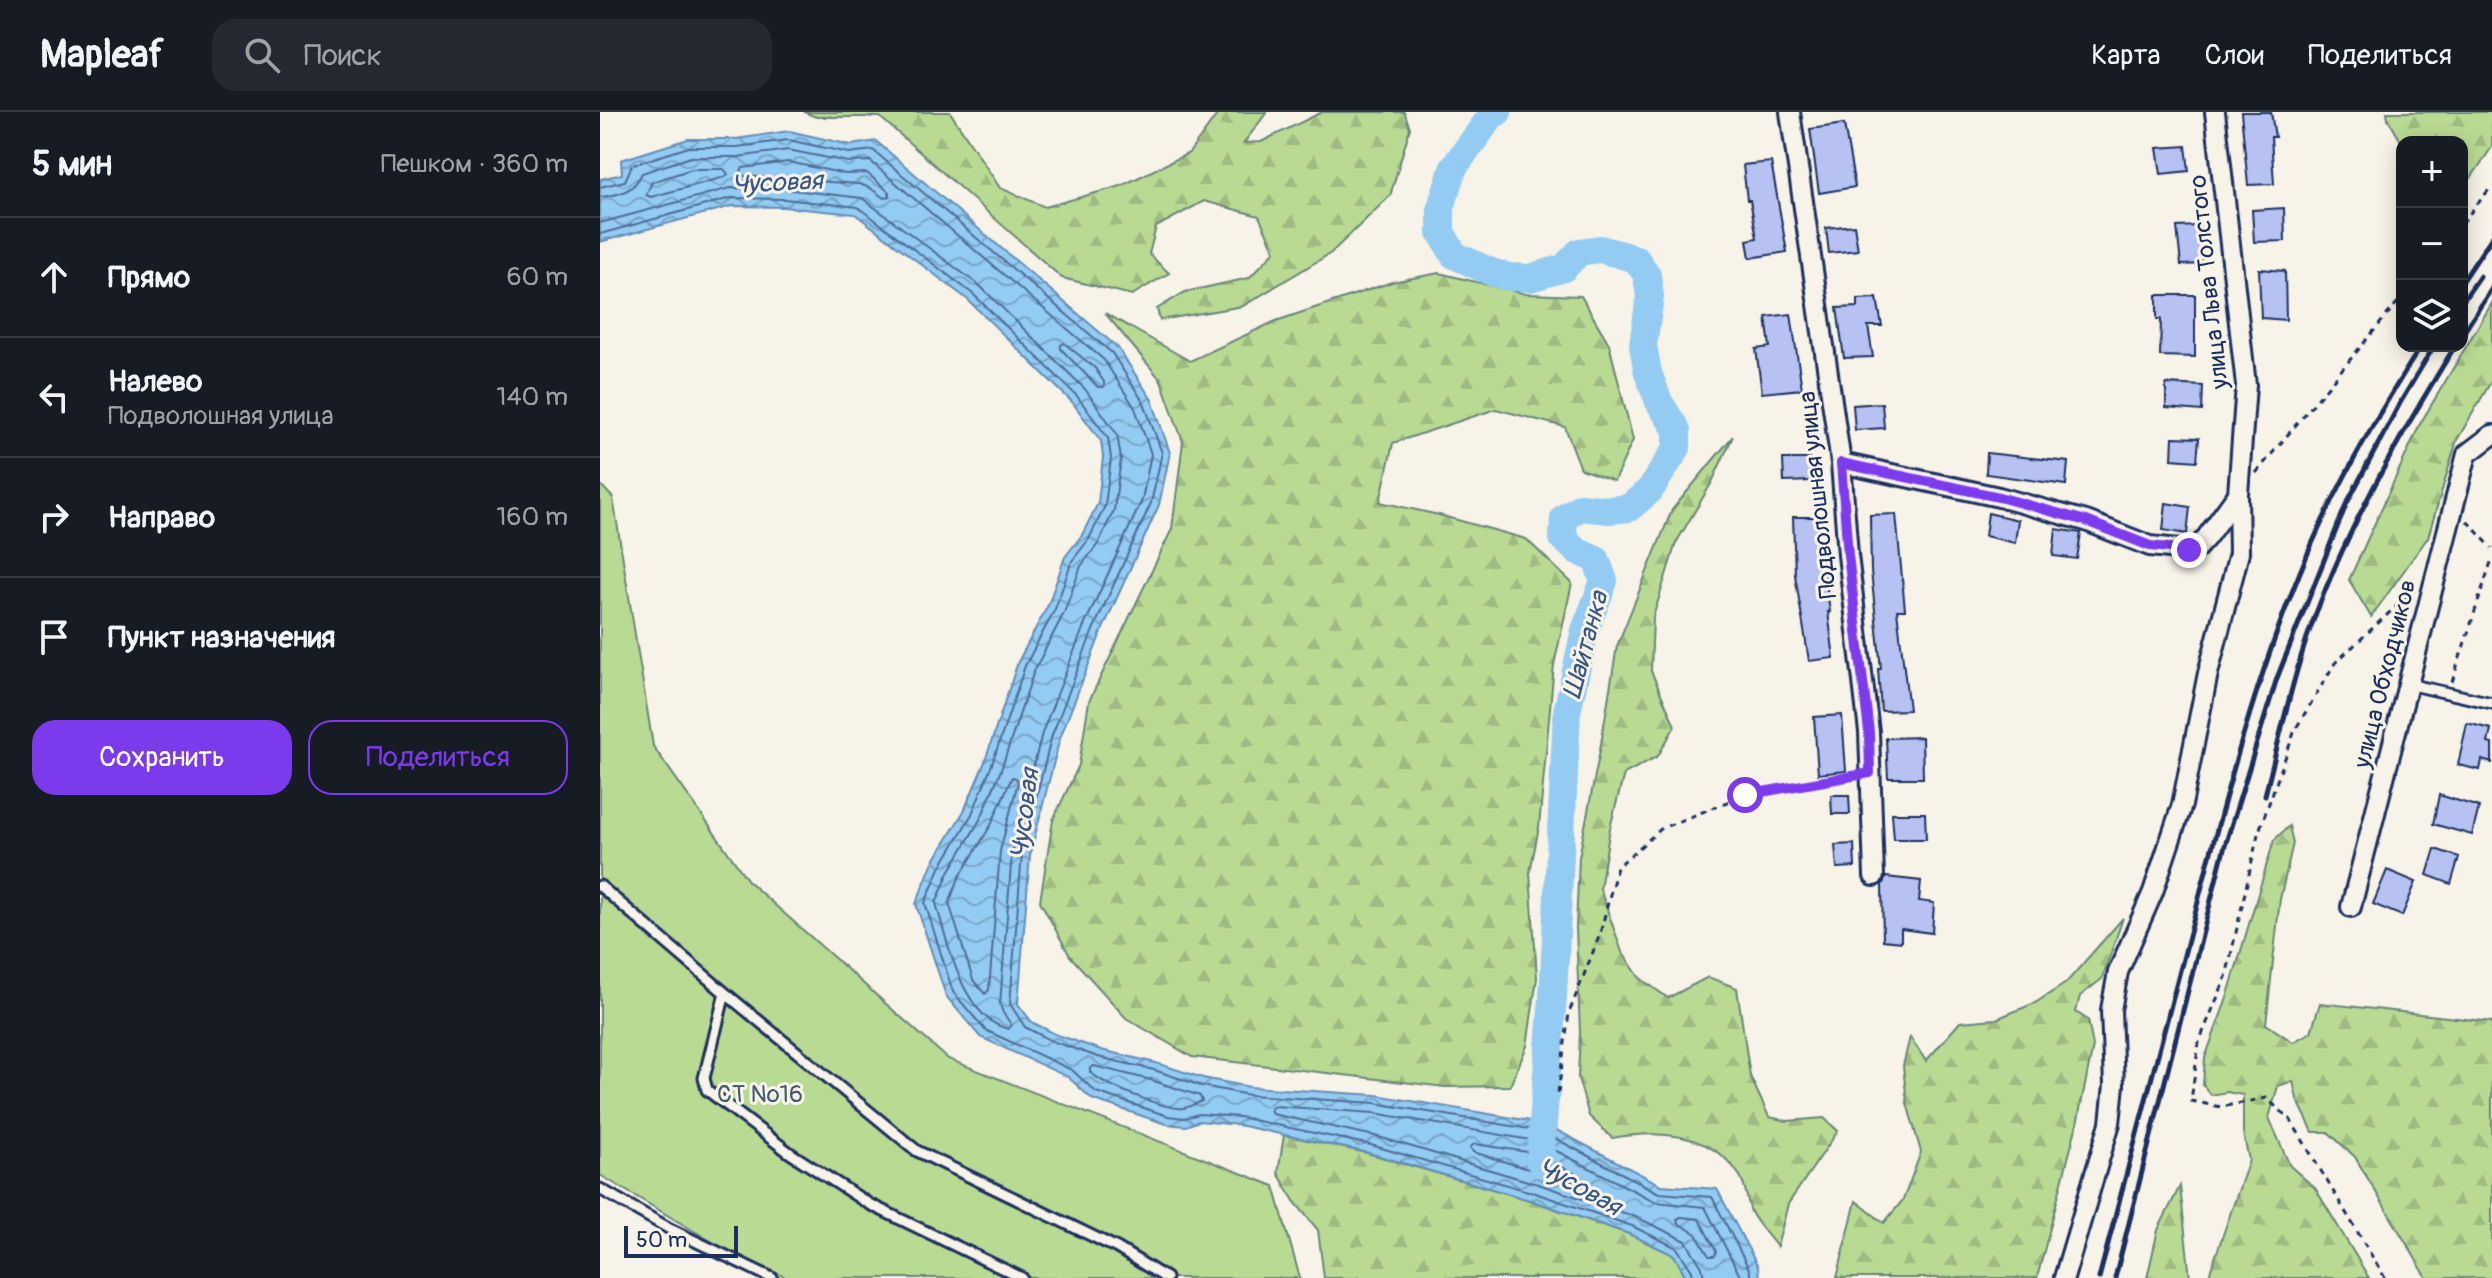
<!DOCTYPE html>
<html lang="ru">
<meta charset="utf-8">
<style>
body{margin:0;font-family:Pangolin,sans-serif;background:#242831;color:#f1f3f6}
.controls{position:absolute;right:24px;top:24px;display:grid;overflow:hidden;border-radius:16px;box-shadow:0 4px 20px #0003}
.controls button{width:72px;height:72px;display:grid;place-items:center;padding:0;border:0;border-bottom:2px solid #363941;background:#171b24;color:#f1f3f6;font:40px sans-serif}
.scale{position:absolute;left:24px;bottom:20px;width:114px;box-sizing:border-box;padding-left:8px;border:4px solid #1b2f5e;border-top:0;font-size:22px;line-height:28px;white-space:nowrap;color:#1b2f5e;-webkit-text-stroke:6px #f7f3e8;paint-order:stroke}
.stop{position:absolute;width:24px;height:24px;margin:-18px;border:6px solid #7c3aed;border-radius:50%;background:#fff}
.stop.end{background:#7c3aed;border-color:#fff;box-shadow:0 2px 8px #0008}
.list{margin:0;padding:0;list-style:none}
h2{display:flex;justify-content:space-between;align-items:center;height:104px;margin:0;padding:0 32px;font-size:34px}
h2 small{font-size:26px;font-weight:400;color:#9ea1a6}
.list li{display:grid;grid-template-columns:52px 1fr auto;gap:24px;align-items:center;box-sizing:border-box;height:120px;padding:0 32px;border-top:2px solid #363941}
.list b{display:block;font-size:30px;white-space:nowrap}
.list p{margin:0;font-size:26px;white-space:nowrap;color:#9ea1a6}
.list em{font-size:26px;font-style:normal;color:#9ea1a6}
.actions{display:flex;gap:16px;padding:24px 32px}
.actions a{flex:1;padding:18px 0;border:2px solid #7c3aed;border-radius:24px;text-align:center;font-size:28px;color:#7c3aed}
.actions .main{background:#7c3aed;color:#fff}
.icon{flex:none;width:44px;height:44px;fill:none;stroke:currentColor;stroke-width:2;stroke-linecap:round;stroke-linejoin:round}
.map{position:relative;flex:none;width:1892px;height:1166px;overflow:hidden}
header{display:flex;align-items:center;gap:48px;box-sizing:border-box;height:112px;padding:0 40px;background:#171b24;border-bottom:2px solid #363941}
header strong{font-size:38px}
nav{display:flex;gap:44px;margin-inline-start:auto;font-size:28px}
.search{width:560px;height:72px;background:#242831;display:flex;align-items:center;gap:20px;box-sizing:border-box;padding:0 28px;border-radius:24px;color:#9ea1a6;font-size:30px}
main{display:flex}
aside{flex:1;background:#171b24}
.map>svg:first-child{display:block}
</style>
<header>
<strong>Mapleaf</strong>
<div class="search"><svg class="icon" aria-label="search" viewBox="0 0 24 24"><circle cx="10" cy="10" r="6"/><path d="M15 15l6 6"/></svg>Поиск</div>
<nav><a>Карта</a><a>Слои</a><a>Поделиться</a></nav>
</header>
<main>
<aside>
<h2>5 мин<small>Пешком · 360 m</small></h2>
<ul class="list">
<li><svg class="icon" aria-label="ahead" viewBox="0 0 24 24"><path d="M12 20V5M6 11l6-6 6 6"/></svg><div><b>Прямо</b></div><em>60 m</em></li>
<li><svg class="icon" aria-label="left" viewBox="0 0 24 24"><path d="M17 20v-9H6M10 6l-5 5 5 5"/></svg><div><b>Налево</b><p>Подволошная улица</p></div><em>140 m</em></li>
<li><svg class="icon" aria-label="right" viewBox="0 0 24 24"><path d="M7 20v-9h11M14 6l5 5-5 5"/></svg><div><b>Направо</b></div><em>160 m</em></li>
<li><svg class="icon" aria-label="arrive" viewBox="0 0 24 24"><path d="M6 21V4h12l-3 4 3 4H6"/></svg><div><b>Пункт назначения</b></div></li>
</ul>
<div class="actions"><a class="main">Сохранить</a><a>Поделиться</a></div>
</aside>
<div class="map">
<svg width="1892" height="1166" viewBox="0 0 1892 1166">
<defs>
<pattern id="forest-firs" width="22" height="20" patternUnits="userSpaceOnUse" patternTransform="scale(2)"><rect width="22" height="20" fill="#b9da93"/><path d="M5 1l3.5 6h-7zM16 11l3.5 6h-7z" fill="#9ebb81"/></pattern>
<pattern id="water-waves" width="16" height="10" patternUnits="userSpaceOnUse" patternTransform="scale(2)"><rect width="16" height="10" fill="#94cbf2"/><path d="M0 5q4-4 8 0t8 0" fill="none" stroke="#78a5c7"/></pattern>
</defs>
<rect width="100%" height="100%" fill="#f7f3e8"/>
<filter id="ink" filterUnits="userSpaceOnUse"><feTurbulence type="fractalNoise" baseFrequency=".0125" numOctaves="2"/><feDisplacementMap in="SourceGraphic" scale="16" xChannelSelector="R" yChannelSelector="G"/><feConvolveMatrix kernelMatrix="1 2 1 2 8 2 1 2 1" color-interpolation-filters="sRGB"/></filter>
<g filter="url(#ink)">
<g fill="url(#forest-firs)" stroke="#6a8478" stroke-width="2">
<polygon points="204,0 350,0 400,76 445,95 521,74 589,41 619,0 667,0 644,31 661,30 722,0 804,0 810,16 790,84 731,141 643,194 560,208 557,197 585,180 649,166 675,139 659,104 604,89 556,115 549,142 569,161 532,183 462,166 280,5 216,5"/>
<polygon points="1787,0 1892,0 1892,35 1862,79 1862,30 1802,31 1788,7"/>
<polygon points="839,161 926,182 981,184 1009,232 1033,328 1014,369 981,357 965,315 896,297 793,331 780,390 839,403 926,427 972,471 954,553 939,715 930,760 937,866 927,934 910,974 845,975 592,945 526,906 470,844 440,789 453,708 479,653 489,589 572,417 583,330 561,268 505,201 590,249 676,209 792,170"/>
<polygon points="1892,191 1892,268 1857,328 1828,425 1771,505 1749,468 1820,312"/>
<path d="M1133,324l-21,46 -36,61 -23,74 -2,54 24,55 -17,30 -34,18 -14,54 -10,61 22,63 18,26 28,20 40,-21 29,11 13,88 19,41 18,4 37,-3 14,13 -50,73 -11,43c-8,-11 -20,-23 -26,-35 -4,-11 -5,-26 -11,-36 -28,-44 -82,-46 -128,-38l-23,-22 -11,-38 2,-46 -4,-104 3,-71 21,-107 17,-104 55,-136z"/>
<polygon points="1689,714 1693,731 1680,787 1666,912 1693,930 1711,920 1720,891 1892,910 1892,1166 1827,1166 1755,1045 1728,1020 1713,1020 1697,987 1693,969 1678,974 1669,1006 1690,1054 1715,1076 1769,1166 1608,1166 1649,1048 1643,1021 1643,983 1627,980 1611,983 1603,973 1605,946 1627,886 1674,728"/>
<polygon points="1523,806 1502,867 1480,884 1476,900 1488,908 1493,934 1477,1012 1437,1166 1237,1166 1256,1089 1284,1111 1303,1088 1321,1040 1307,991 1303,954 1310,925 1326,949 1360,910 1396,907 1435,891 1466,871"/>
<polygon points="684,1023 767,1041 923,1086 1029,1122 1074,1143 1087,1166 724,1166 718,1118 694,1089 678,1061"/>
<polygon points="1580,1074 1590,1166 1547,1166 1558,1118"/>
</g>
<polygon fill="#b9da93" stroke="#6a8478" stroke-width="2" points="0,372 13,386 53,634 149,770 348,947 674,1074 700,1166 187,1166 116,1132 0,1063"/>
<polygon fill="url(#water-waves)" stroke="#648db7" stroke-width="2" points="189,19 251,33 276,29 518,236 552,288 570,341 559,393 501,521 460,626 430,743 418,892 432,910 455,922 501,938 556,951 603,966 650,975 776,983 943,1011 1061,1073 1117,1077 1158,1155 1159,1166 1087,1166 1074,1143 1029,1122 933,1089 769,1041 638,1013 599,1009 586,1014 566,1012 492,987 468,965 380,925 346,884 316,792 332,752 364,699 384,652 418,550 448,493 465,445 482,423 498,391 503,345 501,329 472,290 367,187 255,102 183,95 132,94 0,130 0,67 22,62 21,48 88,27 136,27"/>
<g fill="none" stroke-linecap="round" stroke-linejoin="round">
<g stroke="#4b6d99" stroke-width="2">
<polygon points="188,50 246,62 267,61 289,80 290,84 284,86 270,76 259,72 143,64 140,61 143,56"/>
<polygon points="92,57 124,57 128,62 125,65 51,85 46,83 52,70"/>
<polyline points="0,75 25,69 32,53 89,35 137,35 188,28 249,41 273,38 512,241 544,291 562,341 551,391 493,518 452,623 422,741 410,892 425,915 452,929 498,945 554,958 602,974 649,983 775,991 941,1019 1059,1081 1112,1085 1149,1157 1151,1166"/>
<path d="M0,85c20,-2 34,-6 42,-24l49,-16h47l50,-7 60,12 22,-1 234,199 31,48 16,46 -9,46 -58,126 -42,107 -30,120 -12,151 3,9 8,11 -2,5c-46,-9 -62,-88 -73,-126l13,-31 32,-54 20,-48 33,-99 30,-58 17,-47 17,-22 16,-34 7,-51 -4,-25 -32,-45 -105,-103 -118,-88 -78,-9 -54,-1 -130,35"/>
<polyline points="0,122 131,86 184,87 258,95 373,182 477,284 508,326 511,346 505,394 489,427 472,449 455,497 425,554 391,655 372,702 340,756 325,791 353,880 385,918 472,958 496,980 568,1004 584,1006 599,1002 639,1005 771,1033 935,1081 1032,1114 1077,1136 1092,1159 1093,1166"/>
<polygon points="464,231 495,256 504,270 504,275 498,275 461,237 461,233"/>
<polygon points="412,665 416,666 418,670 400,739 389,878 385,882 373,868 349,791 359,766 391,713"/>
<path d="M494,954l57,14 49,16 2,5c-5,2 -12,6 -18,7 -18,2 -81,-23 -94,-36v-4z"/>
<polygon points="875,1032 934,1041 981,1065 983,1070 978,1072 873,1040 870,1035"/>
<polygon points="1081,1105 1099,1107 1116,1139 1115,1144 1109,1144 1096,1122 1078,1111 1077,1107"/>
<polyline points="1104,1166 1102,1155 1086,1129 1036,1105 938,1072 775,1024 672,1002 670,997 674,994 774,1001 937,1029 1056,1090 1105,1095 1141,1166"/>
</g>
<polyline stroke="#94cbf2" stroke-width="28" points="898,0 892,3 854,55 841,95 841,120 854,143 891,160 909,165 930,166 964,156 979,140 1000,137 1036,147 1047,163 1050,185 1043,233 1048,261 1059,290 1077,318 1077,336 1050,378 1029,396 1009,398 980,395 964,406 963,426 976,438 996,447 1004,469 985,518 967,600 953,885 940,1049"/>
</g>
<g fill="#b7c2f3" stroke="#1b2f5e" stroke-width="2">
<polygon points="1641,0 1671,0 1675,25 1671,25 1674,72 1648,73"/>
<polygon points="1244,12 1255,75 1219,81 1210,17"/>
<polygon points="1586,34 1589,59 1561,62 1557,36"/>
<polygon points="1171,50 1187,140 1150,146 1147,128 1157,126 1150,88 1147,88 1143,53"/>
<polygon points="1684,96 1685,129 1654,130 1652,98"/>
<polygon points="1254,113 1258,138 1229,141 1226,116"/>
<polygon points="1599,114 1603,152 1581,153 1577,115"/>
<polygon points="1659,157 1685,159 1686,208 1661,206"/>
<polygon points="1557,183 1595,183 1595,245 1560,244 1561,207 1557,207"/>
<polygon points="1277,186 1282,214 1268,214 1273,245 1244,246 1237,196 1258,195 1258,187"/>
<polygon points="1191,202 1202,277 1162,281 1156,237 1170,235 1166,205"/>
<polygon points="1566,272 1603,274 1602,299 1566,296"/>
<polygon points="1282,291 1284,316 1255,318 1253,293"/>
<polygon points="1573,325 1599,326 1597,349 1572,347"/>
<polygon points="1387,341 1468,350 1466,373 1386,362"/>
<polygon points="1183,347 1211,347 1213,369 1184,370"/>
<polygon points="1566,391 1590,395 1587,422 1563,418"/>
<polygon points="1388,401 1418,408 1415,431 1385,424"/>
<polygon points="1296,402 1305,498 1297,498 1309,598 1281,599 1278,557 1281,557 1271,459 1270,403"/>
<polygon points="1193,405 1216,405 1222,461 1225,461 1230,500 1228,500 1234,546 1209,549 1195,463"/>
<polygon points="1456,417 1481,421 1477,447 1453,444"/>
<polygon points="1242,603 1246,659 1218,662 1214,605"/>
<polygon points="1867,611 1891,617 1888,631 1892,632 1892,651 1882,648 1880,658 1858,653"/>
<polygon points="1322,625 1323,666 1288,666 1286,626"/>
<polygon points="1231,683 1249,683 1250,702 1232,702"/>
<polygon points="1839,683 1879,695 1872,723 1833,712"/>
<polygon points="1292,701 1325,701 1326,727 1294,727"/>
<polygon points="1254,732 1255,755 1237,756 1235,733"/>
<polygon points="1835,737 1859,745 1851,772 1827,763"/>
<polygon points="1787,758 1816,770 1802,804 1773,792"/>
<polygon points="1286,765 1321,769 1319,789 1334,791 1332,821 1301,817 1301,830 1283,828 1282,773"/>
</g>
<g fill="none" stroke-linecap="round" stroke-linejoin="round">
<defs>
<g id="lane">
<polyline points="1808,572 1892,591"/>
<polyline points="0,774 125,881 317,1039 517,1136 566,1166"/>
<polyline points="125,881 104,966 107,978 190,1041 269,1092 422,1166"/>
<polyline points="0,1077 70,1117 172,1166"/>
</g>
<g id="street">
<polyline points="1190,0 1241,351 1248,443 1269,620 1274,764"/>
<polyline points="1241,351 1399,385 1486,409 1550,434 1589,438 1596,437 1606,426 1638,382"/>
<polyline points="1751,795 1867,342 1892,323"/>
<polyline points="1464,1166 1510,1011 1514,973 1511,898 1518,860 1553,780 1582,693 1608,561 1639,441 1638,382 1646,273 1615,0"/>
</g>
</defs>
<use href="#lane" stroke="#1b2f5e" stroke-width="15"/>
<use href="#street" stroke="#1b2f5e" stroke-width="24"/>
<g stroke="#1b2f5e" stroke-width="3" stroke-dasharray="6 6" stroke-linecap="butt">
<polyline points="1862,111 1892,74"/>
<polyline points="1656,361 1802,185"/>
<polyline points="1867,409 1892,436"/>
<polyline points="1852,570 1892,447"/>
<polyline points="958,981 969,901 1000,822 1017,755 1062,716 1145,683 1255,664"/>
<polyline points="1785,1166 1690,1007 1666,986 1621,995 1591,989 1599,930 1626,865 1658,722 1695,618 1735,551 1815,477"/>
</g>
<use href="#lane" stroke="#f7f3e8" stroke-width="9"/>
<use href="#street" stroke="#f7f3e8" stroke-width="18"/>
<g stroke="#1b2f5e" stroke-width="5">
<polyline points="1862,170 1892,125"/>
<polyline points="1862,190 1880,164"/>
<polyline points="1862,223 1892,176"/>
<path d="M1665,683c14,-53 25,-108 43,-160 36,-102 91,-198 147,-289"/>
<path d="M1499,1166c31,-119 62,-238 94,-357 32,-125 64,-249 115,-368 31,-72 71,-141 113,-207"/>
<polyline points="1515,1166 1624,737 1677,566 1746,393 1800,291 1834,234"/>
</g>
</g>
</g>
<g fill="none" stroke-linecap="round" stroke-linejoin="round" filter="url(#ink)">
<polyline stroke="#7c3aed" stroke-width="10" points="1145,683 1270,661 1269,620 1248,443 1241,351 1399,385 1486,409 1550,434 1589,438"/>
</g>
<g text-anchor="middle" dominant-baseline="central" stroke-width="6" stroke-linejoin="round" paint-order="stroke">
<g font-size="24" fill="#1b2f5e" stroke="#f7f3e8">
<text transform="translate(1609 170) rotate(-96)">улица Льва Толстого</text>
<text transform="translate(1218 383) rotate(-96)">Подволошная улица</text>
<text transform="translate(1785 562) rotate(-76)">улица Обходчиков</text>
</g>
<g font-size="24" fill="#425a6b" stroke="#f7f3e8">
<text x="160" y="982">СТ №16</text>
</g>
<g font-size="26" font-style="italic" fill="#395683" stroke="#f7f3e8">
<text transform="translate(177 71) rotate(-3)">Чусовая</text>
<text transform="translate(986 533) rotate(-75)">Шайтанка</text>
<text transform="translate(425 702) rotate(-83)">Чусовая</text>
<text transform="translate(979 1075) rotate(29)">Чусовая</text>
</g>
</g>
</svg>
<div class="controls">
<button>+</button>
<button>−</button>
<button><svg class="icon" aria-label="layers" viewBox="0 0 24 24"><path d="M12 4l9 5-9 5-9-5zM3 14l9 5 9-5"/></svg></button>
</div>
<div class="scale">50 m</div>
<div class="stop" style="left:1145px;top:683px"></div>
<div class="stop end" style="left:1589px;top:438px"></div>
</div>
</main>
